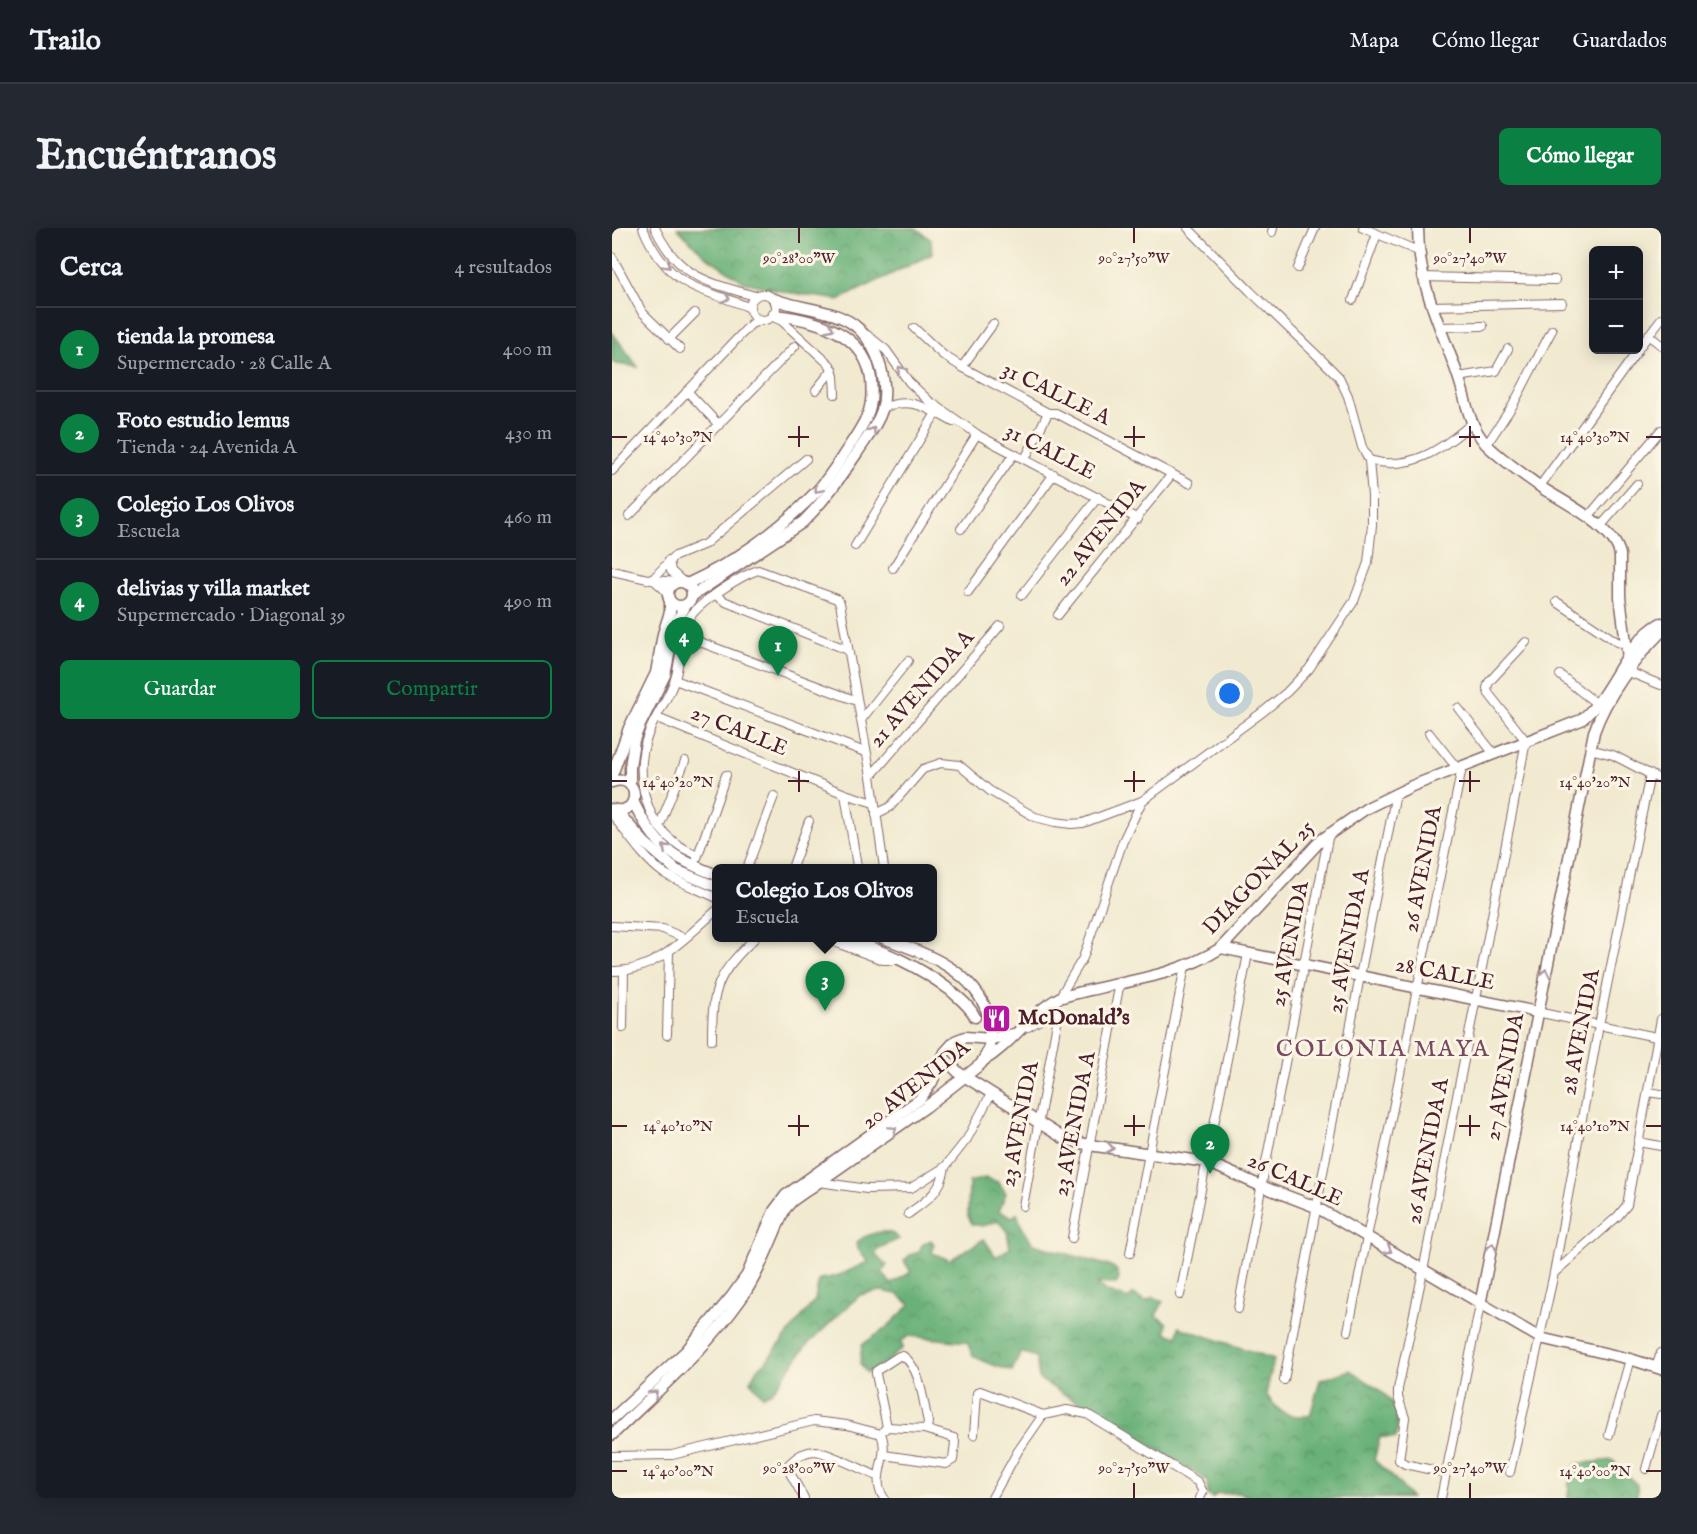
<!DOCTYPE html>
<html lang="es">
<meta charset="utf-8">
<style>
body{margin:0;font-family:"IM FELL English",serif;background:#242831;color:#f1f3f6}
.controls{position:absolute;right:18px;top:18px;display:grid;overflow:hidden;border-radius:9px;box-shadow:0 3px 15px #0003}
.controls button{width:54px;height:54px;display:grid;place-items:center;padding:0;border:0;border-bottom:2px solid #363941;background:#171b24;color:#f1f3f6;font:30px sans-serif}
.you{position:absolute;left:618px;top:466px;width:21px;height:21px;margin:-15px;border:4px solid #fff;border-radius:50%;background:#1a73e8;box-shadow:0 0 0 9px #1a73e833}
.badge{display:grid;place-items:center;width:39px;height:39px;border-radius:50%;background:#0b8043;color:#fff;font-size:20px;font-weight:700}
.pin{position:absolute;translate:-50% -50px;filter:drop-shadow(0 2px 3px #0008)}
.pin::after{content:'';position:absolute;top:32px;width:21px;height:18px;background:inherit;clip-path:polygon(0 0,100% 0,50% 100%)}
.popup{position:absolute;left:100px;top:636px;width:225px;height:78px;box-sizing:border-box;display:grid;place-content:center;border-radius:9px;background:#171b24;filter:drop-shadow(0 2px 4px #0005);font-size:20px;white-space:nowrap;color:#9ea1a6}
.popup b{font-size:22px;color:#f1f3f6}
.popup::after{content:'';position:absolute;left:50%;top:100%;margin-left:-12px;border:12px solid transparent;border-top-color:#171b24}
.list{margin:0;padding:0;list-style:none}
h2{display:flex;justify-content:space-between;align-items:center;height:78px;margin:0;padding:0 24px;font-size:26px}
h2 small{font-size:20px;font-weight:400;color:#9ea1a6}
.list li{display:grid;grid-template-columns:39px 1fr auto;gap:18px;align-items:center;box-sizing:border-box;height:84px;padding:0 24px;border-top:2px solid #363941}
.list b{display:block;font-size:22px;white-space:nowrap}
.list p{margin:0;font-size:20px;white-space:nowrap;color:#9ea1a6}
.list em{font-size:20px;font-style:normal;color:#9ea1a6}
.actions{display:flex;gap:12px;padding:18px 24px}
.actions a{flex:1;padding:14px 0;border:2px solid #0b8043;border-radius:9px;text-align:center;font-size:21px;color:#0b8043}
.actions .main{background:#0b8043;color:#fff}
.map{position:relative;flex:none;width:1049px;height:1270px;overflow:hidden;border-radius:9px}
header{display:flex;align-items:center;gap:36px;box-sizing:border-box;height:84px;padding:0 30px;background:#171b24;border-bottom:2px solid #363941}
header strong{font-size:28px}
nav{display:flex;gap:33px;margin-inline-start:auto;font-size:21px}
.intro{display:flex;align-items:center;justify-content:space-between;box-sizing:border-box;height:144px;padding:0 36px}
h1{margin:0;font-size:42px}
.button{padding:15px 27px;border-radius:9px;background:#0b8043;color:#fff;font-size:21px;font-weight:700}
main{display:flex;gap:36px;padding:0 36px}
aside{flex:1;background:#171b24;border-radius:9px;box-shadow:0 3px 15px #0003}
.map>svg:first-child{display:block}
</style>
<header>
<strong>Trailo</strong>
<nav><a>Mapa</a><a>Cómo llegar</a><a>Guardados</a></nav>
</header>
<div class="intro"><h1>Encuéntranos</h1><a class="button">Cómo llegar</a></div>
<main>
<aside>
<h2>Cerca<small>4 resultados</small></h2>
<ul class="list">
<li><span class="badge">1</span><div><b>tienda la promesa</b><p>Supermercado · 28 Calle A</p></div><em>400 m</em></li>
<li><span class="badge">2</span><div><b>Foto estudio lemus</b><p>Tienda · 24 Avenida A</p></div><em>430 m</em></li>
<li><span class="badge">3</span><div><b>Colegio Los Olivos</b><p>Escuela</p></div><em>460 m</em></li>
<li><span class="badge">4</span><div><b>delivias y villa market</b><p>Supermercado · Diagonal 39</p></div><em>490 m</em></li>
</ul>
<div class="actions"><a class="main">Guardar</a><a>Compartir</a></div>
</aside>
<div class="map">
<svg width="1049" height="1270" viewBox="0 0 1049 1270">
<defs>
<pattern id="forest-crowns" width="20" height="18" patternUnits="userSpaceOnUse" patternTransform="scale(1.5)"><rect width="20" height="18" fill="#69b178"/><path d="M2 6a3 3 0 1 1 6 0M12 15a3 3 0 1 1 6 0" fill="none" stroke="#588f63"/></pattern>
</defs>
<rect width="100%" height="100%" fill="#fcf5e5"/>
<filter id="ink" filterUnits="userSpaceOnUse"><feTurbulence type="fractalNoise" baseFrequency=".0167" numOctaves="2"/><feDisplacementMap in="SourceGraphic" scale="12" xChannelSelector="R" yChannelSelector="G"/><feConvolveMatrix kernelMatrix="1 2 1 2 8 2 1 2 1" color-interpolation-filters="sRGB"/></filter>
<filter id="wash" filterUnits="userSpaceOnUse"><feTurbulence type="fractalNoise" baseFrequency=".008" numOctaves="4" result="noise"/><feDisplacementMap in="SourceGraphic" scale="24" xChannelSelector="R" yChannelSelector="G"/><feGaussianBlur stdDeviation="1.35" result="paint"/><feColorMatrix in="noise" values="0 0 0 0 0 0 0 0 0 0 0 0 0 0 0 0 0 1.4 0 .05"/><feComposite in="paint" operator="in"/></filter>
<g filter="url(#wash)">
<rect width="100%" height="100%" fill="#f1ead0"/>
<g fill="url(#forest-crowns)" stroke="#5a6852" stroke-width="1.5">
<polygon points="65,0 304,0 319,12 320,26 227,72 174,64 132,54 92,27"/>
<polygon points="0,104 26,139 4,136 0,134"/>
<path d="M373,950l13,4 8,11 -7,18 14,6 4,-4 5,14 11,17 80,23 4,4 2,8 -3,5 -19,-1 11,9 21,7 4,-5 13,7 8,-4 9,5 -7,14 11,7 -1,10 11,4 2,-10 95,32 -8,35c13,20 20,23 44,22l10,-36 30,-10c27,19 55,29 46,68l-16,-1 -6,23 23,21 14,17h-159l-12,-5 -23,1 -4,4 -5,-3 -1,-15 -168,-101 -3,-22 -15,-5 -9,19 -22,-7 -17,-8 -6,-14 -58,-6 -8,5 2,7 -15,13 -21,12 -7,-9 2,-19 24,-17 24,-23 -13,-11 -16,-3 -21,4 -53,50 -35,47 -9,4 -13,-15 7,-12 8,-6 50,-63 4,-21c20,-1 31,-10 49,-17l-11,-14 -1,-5c11,-10 32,-17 43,-4l-20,9 -4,6 7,8 5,3 -5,7 9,12 20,-12 -7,-11 6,-6 9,-3 3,-7 9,-5 3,4 -2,9 18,7 34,-21 12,18 14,-9 -3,-17 -9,-10 -15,5 -11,-2 -4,-8 1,-34z"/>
<polygon points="1000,1232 1025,1257 1025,1270 956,1270 957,1255 964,1236"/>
</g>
</g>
<g filter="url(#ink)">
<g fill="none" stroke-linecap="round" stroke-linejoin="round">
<defs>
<g id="street">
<path d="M31,0c8,20 23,43 42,54 20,12 44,16 65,26"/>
<path d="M43,0c23,49 52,54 100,68"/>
<polyline points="751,0 806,23"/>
<polyline points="660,4 661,0"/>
<polyline points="0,29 30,84 68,121"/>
<polyline points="686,40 703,0"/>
<polyline points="810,49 943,52"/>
<circle cx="151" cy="79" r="13"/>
<polyline points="741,72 765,6"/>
<polyline points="819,78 950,75"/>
<polyline points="161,89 170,93 218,137 222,148 223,166"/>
<polyline points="827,99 871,98"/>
<polyline points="302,100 331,127 350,139 436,185 444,185 577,255"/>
<polyline points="255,107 274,122 297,154 316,172 365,206 281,340"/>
<polyline points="1036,107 1049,117"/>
<polyline points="57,111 83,85"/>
<polyline points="1026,121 1049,91"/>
<polyline points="350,139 381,96"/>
<polyline points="846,149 884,143 896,121"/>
<polyline points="204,162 221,141"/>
<polyline points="75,163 107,197"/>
<path d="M270,180c30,-12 45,0 71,14"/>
<polyline points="362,205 526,291"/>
<polyline points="875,216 901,177 940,102"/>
<polyline points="413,231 436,185"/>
<path d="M757,232c41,12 73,-11 102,-36"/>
<polyline points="0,243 139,96 149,92"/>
<polyline points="928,258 1026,122"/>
<polyline points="17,288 183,118"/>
<polyline points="976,289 1049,202"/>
<polyline points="988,299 1025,256"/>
<polyline points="349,301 402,226"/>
<polyline points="243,318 324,185"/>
<polyline points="57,332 59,343 71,354"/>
<polyline points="0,343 40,352 66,354"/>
<polyline points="40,352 61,329 93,316 194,231"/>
<polyline points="42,352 53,362 56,368"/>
<polyline points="356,364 442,246"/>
<polyline points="103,367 114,374 236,422"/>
<polyline points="410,367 486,269"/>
<polyline points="945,374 1005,414 1014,416"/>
<polyline points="446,387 560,246"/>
<polyline points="72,408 245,473"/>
<polyline points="1017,444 1049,457"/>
<polyline points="948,447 985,476"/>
<polyline points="63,452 253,524"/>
<polyline points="846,480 882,526"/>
<polyline points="45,490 233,566 262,575"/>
<polyline points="249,492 296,433"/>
<polyline points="817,505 845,540"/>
<polyline points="978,521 1001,527 1049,552"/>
<polyline points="259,548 388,398"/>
<polyline points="233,566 245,638"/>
<path d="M1,581l-1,5c14,18 34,48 53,60 16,9 35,16 52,24"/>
<polyline points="264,586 278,579 311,541 329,535 347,537 378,563 423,589 443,594 459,596 471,595 530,573 652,483 675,464 697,441 742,373 756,335 760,297 760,268 757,232 750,219 736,168 727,149 712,134 638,63 576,0"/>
<polyline points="47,599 73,533"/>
<path d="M85,627c-7,-4 -14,-6 -20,-11 -35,-24 -43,-75 -28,-112 7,-18 20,-34 26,-53 6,-19 5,-45 15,-62 10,-15 50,-41 68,-47l79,29 3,4 31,173 13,92"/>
<polyline points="85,630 114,547"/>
<polyline points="135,640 162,568"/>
<polyline points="180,640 197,593"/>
<polyline points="0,698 51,701 72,710"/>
<polyline points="211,710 271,732 286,732"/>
<path d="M0,743c43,2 75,-35 105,-61"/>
<polyline points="447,770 471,730 511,613 530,573"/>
<polyline points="925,784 1049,810"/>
<polyline points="11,800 12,744"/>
<polyline points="55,807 57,724"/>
<path d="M100,812c0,-53 5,-65 43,-102"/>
<polyline points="1036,864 1049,866"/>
<polyline points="1026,914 1049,918"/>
<polyline points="207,954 255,961 299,960 333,939 355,911 379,866"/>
<polyline points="411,978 446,789 444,786 440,785 416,799"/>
<path d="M296,986c18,-13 34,-23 37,-47"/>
<polyline points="460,1010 508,754"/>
<polyline points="518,1025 573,738"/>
<polyline points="942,1045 1006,988 1015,977 1049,791"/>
<polyline points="568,1067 636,726"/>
<polyline points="626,1081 717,605"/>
<polyline points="736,1103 850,539"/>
<polyline points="1044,1139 1049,1125"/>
<polyline points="672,1152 748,748 784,565"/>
<path d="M275,1199l-11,-53v-3l23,-15h4c18,12 20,46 25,66l-1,6 -3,1"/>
<polyline points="272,1202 275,1199 312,1201 342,1210 343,1214 341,1232 334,1236 272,1227"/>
<polyline points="362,1207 365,1165 368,1163 431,1187 455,1182 475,1186 586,1254 591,1264 588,1270"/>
<polyline points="997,1207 1018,1131"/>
<path d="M0,1228l60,-1 142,-34 33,4 34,9c10,22 -12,44 3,64"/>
<polyline points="1034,1241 1049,1187"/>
<polyline points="898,1244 942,1045 987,797 1038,546"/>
<polyline points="834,1245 793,1236 787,1232 793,1190 786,1169 786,1161 811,1043 914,513 877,466 875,460 877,454 914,414"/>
<path d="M192,1270l-14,-25 -1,-9c6,-6 16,-13 26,-13 12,1 50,20 64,26"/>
<polyline points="380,1270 406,1223 431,1187"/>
<polyline points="829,1270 868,1077"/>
</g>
<g id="secondary">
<path d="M806,0c0,57 22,96 40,148 9,26 9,45 27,67 11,12 43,35 57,45 22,14 73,39 78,67v42l8,61"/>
<circle cx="68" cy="366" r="12"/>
<path d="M75,356c47,-21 94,-55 130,-93 11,-12 20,-26 29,-40 8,-12 18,-26 23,-40 3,-10 3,-21 2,-32 -6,-47 -57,-60 -98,-64"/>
<path d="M80,368l111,-74c21,-21 37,-44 54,-69 9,-14 20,-27 25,-43 7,-26 -3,-62 -23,-81 -22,-21 -58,-19 -85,-30"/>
<polyline points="0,547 17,500 44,445 51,406 58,384 58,373"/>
<path d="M0,554c29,-10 30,36 0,27"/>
<polyline points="18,557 18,539 22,512 28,497 53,447 63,396 74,377"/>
<path d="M21,573c21,44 38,57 84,74"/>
<polyline points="4,582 33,615 64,642 105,659"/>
<path d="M234,710c41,15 68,25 104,52 9,8 20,16 25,27"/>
<path d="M271,710c41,15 91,31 105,77"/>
<polyline points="609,720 925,784"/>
<polyline points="331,829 347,845 453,911 477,917 595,934 649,958 704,979 928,1110 1018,1131 1049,1141"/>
<path d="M371,833c29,-17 46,-47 76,-63 53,-16 114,-19 162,-50l100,-108 46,-32 45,-22 169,-66c33,-26 42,-76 80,-97"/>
<path d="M868,1077l114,-573c12,-35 41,-74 67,-100"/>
<polyline points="0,1191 74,1123 120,1068 135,1047 162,983 174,967 308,871 320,854 333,824 343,813 353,809 379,811 402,806"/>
<path d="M0,1207c45,-44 93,-85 129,-136 19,-27 30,-60 44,-90l7,-8 134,-94 55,-43 8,-15 1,-25"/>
</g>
</defs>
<use href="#street" stroke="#846665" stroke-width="10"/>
<use href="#secondary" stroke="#846665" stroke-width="13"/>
<use href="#street" stroke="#fff" stroke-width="8"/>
<use href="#secondary" stroke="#fff" stroke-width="10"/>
</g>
<defs><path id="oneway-chevron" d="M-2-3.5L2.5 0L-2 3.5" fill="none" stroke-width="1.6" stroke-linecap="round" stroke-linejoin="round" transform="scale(1.5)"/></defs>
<g stroke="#ae9aa0">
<use href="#oneway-chevron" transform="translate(55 37) rotate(47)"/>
<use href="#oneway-chevron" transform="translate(114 70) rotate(19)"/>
<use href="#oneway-chevron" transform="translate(218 100) rotate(25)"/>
<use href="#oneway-chevron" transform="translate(289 142) rotate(-125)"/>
<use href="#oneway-chevron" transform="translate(260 203) rotate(-58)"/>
<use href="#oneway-chevron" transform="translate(206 261) rotate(131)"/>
<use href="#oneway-chevron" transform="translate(54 620) rotate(-139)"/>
<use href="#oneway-chevron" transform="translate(933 745) rotate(-79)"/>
<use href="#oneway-chevron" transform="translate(281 902) rotate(-35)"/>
<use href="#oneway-chevron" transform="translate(498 920) rotate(9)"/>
<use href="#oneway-chevron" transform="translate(880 1019) rotate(-79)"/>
<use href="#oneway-chevron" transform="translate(776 1022) rotate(31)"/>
<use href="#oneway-chevron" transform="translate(42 1166) rotate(-43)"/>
</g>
</g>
<path fill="none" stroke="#4a1f2b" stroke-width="2" d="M187,0v15M522,0v15M858,0v15M187,198v21M522,198v21M858,198v21M0,209h15M176,209h21M512,209h21M847,209h21M1034,209h15M187,543v21M522,543v21M858,543v21M0,553h15M176,553h21M512,553h21M847,553h21M1034,553h15M187,887v21M522,887v21M858,887v21M0,898h15M176,898h21M512,898h21M847,898h21M1034,898h15M0,1243h15M1034,1243h15M187,1255v15M522,1255v15M858,1255v15"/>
<defs>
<symbol id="restaurant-square" viewBox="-11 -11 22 22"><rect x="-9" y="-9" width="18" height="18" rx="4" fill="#b5179e" stroke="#fcf5e5"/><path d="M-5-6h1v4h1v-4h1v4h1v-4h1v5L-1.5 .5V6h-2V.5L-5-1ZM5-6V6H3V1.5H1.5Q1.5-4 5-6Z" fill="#fff"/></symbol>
</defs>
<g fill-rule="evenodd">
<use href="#restaurant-square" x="368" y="774" width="33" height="33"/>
</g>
<g text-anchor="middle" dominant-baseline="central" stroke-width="6" stroke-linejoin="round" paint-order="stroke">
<g font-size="22" fill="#4a1f2b" stroke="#fcf5e5">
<text transform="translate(444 166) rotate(26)">31 CALLE A</text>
<text transform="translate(438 224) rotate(27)">31 CALLE</text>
<text transform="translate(489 305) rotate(-51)">22 AVENIDA</text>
<text transform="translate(310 461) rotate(-49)">21 AVENIDA A</text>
<text transform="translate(127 503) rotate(22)">27 CALLE</text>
<text transform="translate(811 641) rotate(-79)">26 AVENIDA</text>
<text transform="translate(647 650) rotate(-46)">DIAGONAL 25</text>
<text transform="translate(737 713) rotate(-79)">25 AVENIDA A</text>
<text transform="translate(678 716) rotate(-79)">25 AVENIDA</text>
<text transform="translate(833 746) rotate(11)">28 CALLE</text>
<text transform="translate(969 804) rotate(-79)">28 AVENIDA</text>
<text transform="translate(893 849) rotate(-79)">27 AVENIDA</text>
<text transform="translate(304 857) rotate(-38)">20 AVENIDA</text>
<text transform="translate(408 896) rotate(-79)">23 AVENIDA</text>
<text transform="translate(463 896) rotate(-79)">23 AVENIDA A</text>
<text transform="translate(816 923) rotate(-79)">26 AVENIDA A</text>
<text transform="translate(683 952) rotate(24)">26 CALLE</text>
</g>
<g font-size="22" font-weight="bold" fill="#4a1f2b" stroke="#fcf5e5" text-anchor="start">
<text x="406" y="790">McDonald's</text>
</g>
<g font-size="24" letter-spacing="1.5" fill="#764a61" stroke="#fcf5e5">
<text x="771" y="821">COLONIA MAYA</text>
</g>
</g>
<g font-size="15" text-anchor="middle" fill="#4a1f2b" stroke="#fcf5e5" stroke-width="6" stroke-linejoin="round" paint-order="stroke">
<text x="187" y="35">90°28'00"W</text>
<text x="522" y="35">90°27'50"W</text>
<text x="858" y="35">90°27'40"W</text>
<text x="66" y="214">14°40'30"N</text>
<text x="983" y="214">14°40'30"N</text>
<text x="66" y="559">14°40'20"N</text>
<text x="983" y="559">14°40'20"N</text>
<text x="66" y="903">14°40'10"N</text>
<text x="983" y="903">14°40'10"N</text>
<text x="187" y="1245">90°28'00"W</text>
<text x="522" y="1245">90°27'50"W</text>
<text x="858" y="1245">90°27'40"W</text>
<text x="66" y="1248">14°40'00"N</text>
<text x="983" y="1248">14°40'00"N</text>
</g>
</svg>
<div class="controls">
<button>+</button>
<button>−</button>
</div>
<div class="you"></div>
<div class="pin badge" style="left:166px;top:448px">1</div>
<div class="pin badge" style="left:598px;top:946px">2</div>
<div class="pin badge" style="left:213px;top:783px">3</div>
<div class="popup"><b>Colegio Los Olivos</b>Escuela</div>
<div class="pin badge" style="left:72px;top:439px">4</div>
</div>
</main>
